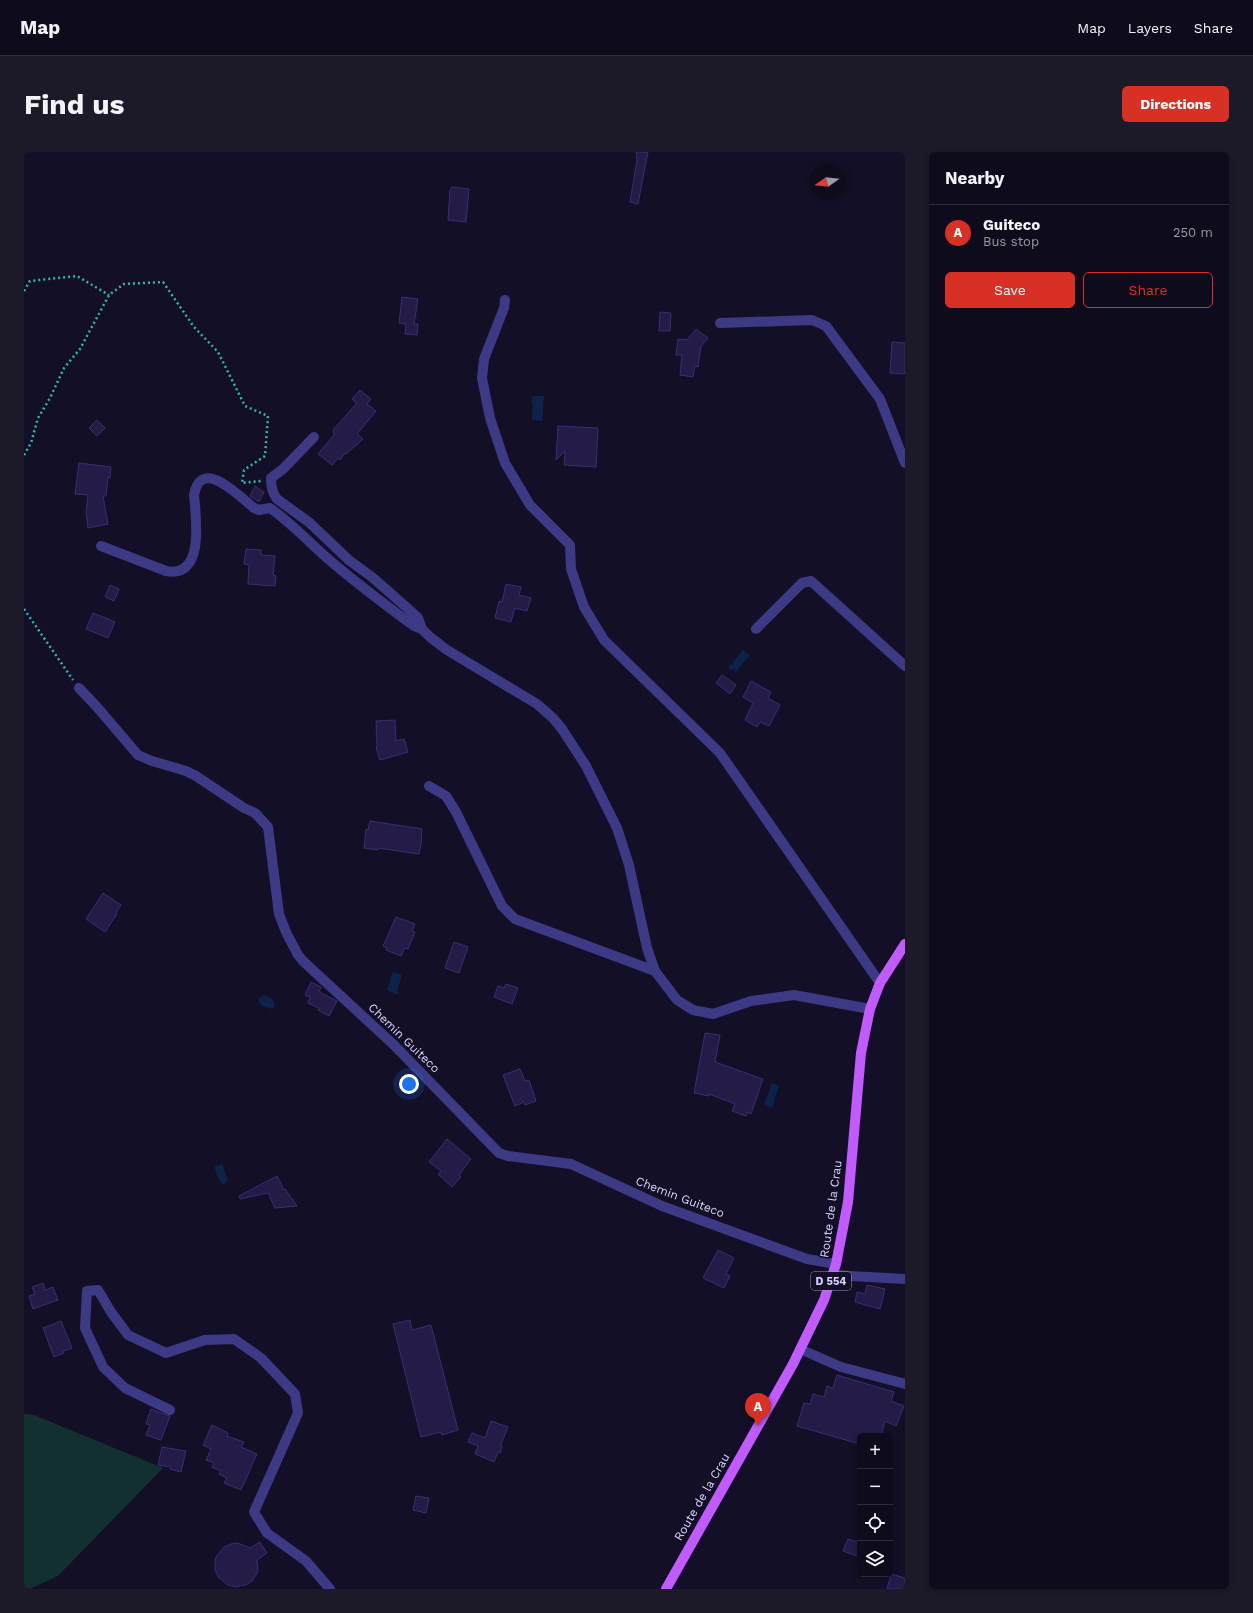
<!DOCTYPE html>
<meta charset="utf-8">
<style>
body{margin:0;font-family:"Work Sans",sans-serif;background:#1c1929;color:#f1f3f6}
.controls{position:absolute;right:12px;bottom:12px;display:grid;overflow:hidden;border-radius:6px;box-shadow:0 2px 6px #0003}
.controls button{width:36px;height:36px;display:grid;place-items:center;padding:0;border:0;border-bottom:1px solid #2e2b3b;background:#0e0b1c;color:#f1f3f6;font:20px sans-serif}
.compass{position:absolute;left:785px;top:12px;width:36px;height:36px;border-radius:50%;background:#0e0b1c;box-shadow:0 2px 6px #0003;rotate:256deg}
.you{position:absolute;left:385px;top:932px;width:14px;height:14px;margin:-10px;border:3px solid #fff;border-radius:50%;background:#1a73e8;box-shadow:0 0 0 6px #1a73e833}
.badge{display:grid;place-items:center;width:26px;height:26px;border-radius:50%;background:#d93025;color:#fff;font-size:13px;font-weight:700}
.pin{position:absolute;translate:-50% -33px;filter:drop-shadow(0 1px 2px #0008)}
.pin::after{content:'';position:absolute;top:21px;width:14px;height:12px;background:inherit;clip-path:polygon(0 0,100% 0,50% 100%)}
.list{margin:0;padding:0;list-style:none}
h2{display:flex;justify-content:space-between;align-items:center;height:52px;margin:0;padding:0 16px;font-size:17px}
h2 small{font-size:13px;font-weight:400;color:#9b9ba3}
.list li{display:grid;grid-template-columns:26px 1fr auto;gap:12px;align-items:center;box-sizing:border-box;height:56px;padding:0 16px;border-top:1px solid #2e2b3b}
.list b{display:block;font-size:15px;white-space:nowrap}
.list p{margin:0;font-size:13px;white-space:nowrap;color:#9b9ba3}
.list em{font-size:13px;font-style:normal;color:#9b9ba3}
.actions{display:flex;gap:8px;padding:12px 16px}
.actions a{flex:1;padding:9px 0;border:1px solid #d93025;border-radius:6px;text-align:center;font-size:14px;color:#d93025}
.actions .main{background:#d93025;color:#fff}
.icon{flex:none;width:22px;height:22px;fill:none;stroke:currentColor;stroke-width:2;stroke-linecap:round;stroke-linejoin:round}
.map{position:relative;flex:none;width:881px;height:1437px;overflow:hidden;border-radius:6px}
header{display:flex;align-items:center;gap:24px;box-sizing:border-box;height:56px;padding:0 20px;background:#0e0b1c;border-bottom:1px solid #2e2b3b}
header strong{font-size:19px}
nav{display:flex;gap:22px;margin-inline-start:auto;font-size:14px}
.intro{display:flex;align-items:center;justify-content:space-between;box-sizing:border-box;height:96px;padding:0 24px}
h1{margin:0;font-size:28px}
.button{padding:10px 18px;border-radius:6px;background:#d93025;color:#fff;font-size:14px;font-weight:700}
main{display:flex;gap:24px;padding:0 24px}
aside{flex:1;background:#0e0b1c;border-radius:6px;box-shadow:0 2px 6px #0003}
.map>svg:first-child{display:block}
</style>
<header>
<strong>Map</strong>
<nav><a>Map</a><a>Layers</a><a>Share</a></nav>
</header>
<div class="intro"><h1>Find us</h1><a class="button">Directions</a></div>
<main>
<div class="map">
<svg width="881" height="1437" viewBox="0 0 881 1437">
<rect width="100%" height="100%" fill="#130f26"/>
<polygon fill="#12302f" points="0,1262 10,1263 139,1316 34,1424 6,1437 0,1437"/>
<g fill="#0c2248">
<polygon points="510,244 520,244 518,269 508,268 509,251 507,251 508,245"/>
<polygon points="719,498 726,503 711,521 710,519 712,516 708,518 705,517 705,515"/>
<polygon points="369,820 378,823 373,839 375,841 374,843 363,838"/>
<path d="M239,843c7,1 12,6 12,12l-5,2 -9,-4 -2,-3v-4z"/>
<polygon points="748,931 755,934 748,956 740,953"/>
<polygon points="198,1012 204,1028 202,1029 202,1031 199,1032 197,1031 190,1015"/>
</g>
<g fill="#241b47" stroke="#3b2d73">
<polygon points="612,0 624,0 614,52 606,50 613,8"/>
<polygon points="428,35 445,37 442,70 424,68 426,38"/>
<polygon points="378,145 394,147 390,172 394,172 393,183 381,182 382,172 375,171"/>
<polygon points="636,160 647,161 646,179 635,179"/>
<polygon points="672,177 684,186 677,194 674,215 671,214 669,225 656,223 658,203 652,203 654,187 663,188"/>
<polygon points="868,190 881,191 881,222 866,221"/>
<polygon points="336,238 347,247 343,252 352,259 333,282 339,287 322,302 321,301 316,308 314,306 308,313 294,302 310,283 309,278 333,251 328,247"/>
<polygon points="73,268 81,276 73,284 65,276"/>
<polygon points="534,274 574,276 572,315 540,313 541,299 532,308"/>
<polygon points="55,311 87,315 86,326 84,325 82,344 79,344 84,372 64,376 62,360 64,343 51,342"/>
<polygon points="231,334 240,340 235,350 226,344"/>
<polygon points="222,397 237,398 237,403 251,404 249,423 252,424 251,434 224,432 225,413 220,412"/>
<polygon points="482,432 497,435 495,443 507,446 503,459 491,456 487,470 471,466 475,449 478,450"/>
<polygon points="86,433 95,437 90,449 81,445"/>
<polygon points="69,461 91,470 84,486 62,477"/>
<polygon points="698,523 712,533 706,542 692,531"/>
<polygon points="727,529 747,540 744,546 756,553 745,574 736,570 733,575 721,568 729,551 719,545"/>
<polygon points="371,568 372,589 380,587 384,600 356,608 352,595 353,594 352,569"/>
<polygon points="346,669 398,677 397,685 398,686 395,702 354,696 354,698 340,696 342,677 344,678"/>
<polygon points="79,741 97,753 92,761 93,762 81,780 62,767"/>
<polygon points="372,765 391,772 388,779 391,780 384,797 381,796 377,804 362,798 363,796 359,794"/>
<polygon points="430,790 444,795 435,821 421,816"/>
<polygon points="287,830 297,835 295,840 313,849 305,864 294,858 295,856 284,851 286,845 281,843"/>
<polygon points="482,832 494,836 488,852 470,845 474,834 480,836"/>
<polygon points="681,881 696,883 691,910 739,927 727,962 723,960 722,964 708,959 711,952 685,942 685,944 670,941"/>
<polygon points="496,917 501,929 505,928 512,949 501,953 500,950 491,954 479,923"/>
<polygon points="423,987 447,1007 435,1023 437,1025 428,1035 414,1022 417,1019 405,1010"/>
<polygon points="253,1024 260,1038 261,1037 273,1054 251,1056 244,1041 216,1047 215,1044"/>
<polygon points="694,1098 710,1106 702,1122 706,1124 700,1136 679,1126"/>
<polygon points="19,1131 21,1138 29,1135 34,1148 9,1157 5,1144 11,1142 8,1135"/>
<polygon points="843,1133 861,1137 856,1157 831,1150 833,1140 841,1142"/>
<polygon points="386,1168 388,1178 407,1173 434,1278 418,1283 417,1280 397,1285 369,1172"/>
<polygon points="37,1169 48,1196 39,1199 40,1201 30,1205 19,1176"/>
<polygon points="813,1223 870,1240 867,1249 880,1254 872,1274 861,1269 857,1284 836,1284 836,1292 773,1274 780,1251 786,1252 789,1242 800,1245 803,1234 809,1236"/>
<polygon points="127,1257 146,1264 137,1288 122,1283 126,1273 122,1272"/>
<polygon points="467,1269 484,1275 477,1292 478,1294 476,1301 474,1300 470,1310 451,1302 454,1294 444,1290 448,1281 461,1286"/>
<polygon points="188,1273 204,1281 203,1284 220,1290 217,1295 233,1302 217,1338 200,1331 203,1326 195,1322 197,1319 188,1315 190,1311 182,1308 187,1297 179,1293"/>
<polygon points="138,1295 162,1299 157,1320 146,1317 147,1315 134,1313"/>
<polygon points="392,1344 405,1346 402,1361 389,1358"/>
<polygon points="824,1387 836,1391 836,1405 819,1399"/>
<polygon points="236,1390 243,1401 233,1408 234,1420 228,1429 222,1433 211,1435 204,1433 194,1425 191,1417 191,1411 192,1405 200,1395 207,1392 214,1391 226,1396"/>
<polygon points="867,1422 881,1426 881,1437 863,1437"/>
</g>
<g fill="none" stroke-linecap="round" stroke-linejoin="round">
<g stroke="#2fb8b0" stroke-width="2.5" stroke-dasharray="2 3" stroke-linecap="butt">
<polyline points="0,139 6,129 53,124 85,143"/>
<polyline points="0,303 7,291 14,266 26,246 40,216 56,197 85,143 100,132 139,130 170,175 194,200 221,254 244,264 241,304 220,318 218,331 237,329"/>
<polyline points="0,457 49,528"/>
</g>
<g stroke="#3d3a85" stroke-width="10">
<polyline points="481,148 480,156 460,207 458,226 466,266 481,311 506,353 546,393 547,417 560,455 580,488 696,601 856,831"/>
<polyline points="696,171 788,168 802,174 856,247 881,311"/>
<path d="M290,285l-31,32 -12,9c0,8 1,15 6,21l33,24 40,38 22,16 33,29 13,12 4,11"/>
<path d="M77,394l65,25c39,8 30,-53 28,-76 7,-39 45,1 60,13l5,2 11,-2c20,14 38,33 57,50 28,24 57,46 87,68l8,3 8,8 17,13 90,54 16,14 9,11 24,37 31,62 12,37 18,83 8,23 22,29 16,10 20,4 38,-13 43,-6 76,14"/>
<polyline points="732,477 778,431 787,429 881,514"/>
<polyline points="55,536 73,555 114,603 128,609 162,619 172,624 220,656 231,661 244,675 255,762 262,780 274,803 280,810 370,893 475,1001 484,1004 547,1012 638,1054 783,1107 812,1112"/>
<polyline points="405,634 422,644 432,660 478,754 491,767 631,819"/>
<polyline points="809,1123 881,1127"/>
<polyline points="776,1197 817,1215 881,1232"/>
<polyline points="146,1258 101,1236 79,1215 61,1176 63,1139 74,1138 87,1160 104,1183 142,1201 181,1188 210,1187 237,1206 271,1242 274,1261 230,1360 243,1381 282,1409 306,1437"/>
</g>
<polyline stroke="#c25bff" stroke-width="10" points="642,1437 769,1212 800,1148 812,1112 824,1050 837,901 846,857 856,831 881,792"/>
</g>
<g text-anchor="middle" dominant-baseline="central" stroke-width="3.5" stroke-linejoin="round" paint-order="stroke">
<rect fill="#130f26" stroke="#9e99be" stroke-width="1" x="787" y="1120" width="40" height="18" rx="3"/>
<g font-size="11" font-weight="bold" fill="#d9d4ff">
<text x="807" y="1129">D 554</text>
</g>
<g font-size="12" fill="#d9d4ff" stroke="#130f26">
<text transform="translate(380 886) rotate(44)">Chemin Guiteco</text>
<text transform="translate(656 1045) rotate(21)">Chemin Guiteco</text>
<text transform="translate(807 1057) rotate(-82)">Route de la Crau</text>
<text transform="translate(678 1345) rotate(-60)">Route de la Crau</text>
</g>
</g>
</svg>
<div class="controls">
<button>+</button>
<button>−</button>
<button><svg class="icon" aria-label="locate" viewBox="0 0 24 24"><circle cx="12" cy="12" r="6"/><path d="M12 2v4M12 18v4M2 12h4M18 12h4"/></svg></button>
<button><svg class="icon" aria-label="layers" viewBox="0 0 24 24"><path d="M12 4l9 5-9 5-9-5zM3 14l9 5 9-5"/></svg></button>
</div>
<svg class="compass" viewBox="-18 -18 36 36"><path d="M0-13l5 13h-10z" fill="#e53935"/><path d="M0 13l5-13h-10z" fill="#9b9ba3"/></svg>
<div class="you"></div>
<div class="pin badge" style="left:734px;top:1274px">A</div>
</div>
<aside>
<h2>Nearby<small></small></h2>
<ul class="list">
<li><span class="badge">A</span><div><b>Guiteco</b><p>Bus stop</p></div><em>250 m</em></li>
</ul>
<div class="actions"><a class="main">Save</a><a>Share</a></div>
</aside>
</main>
